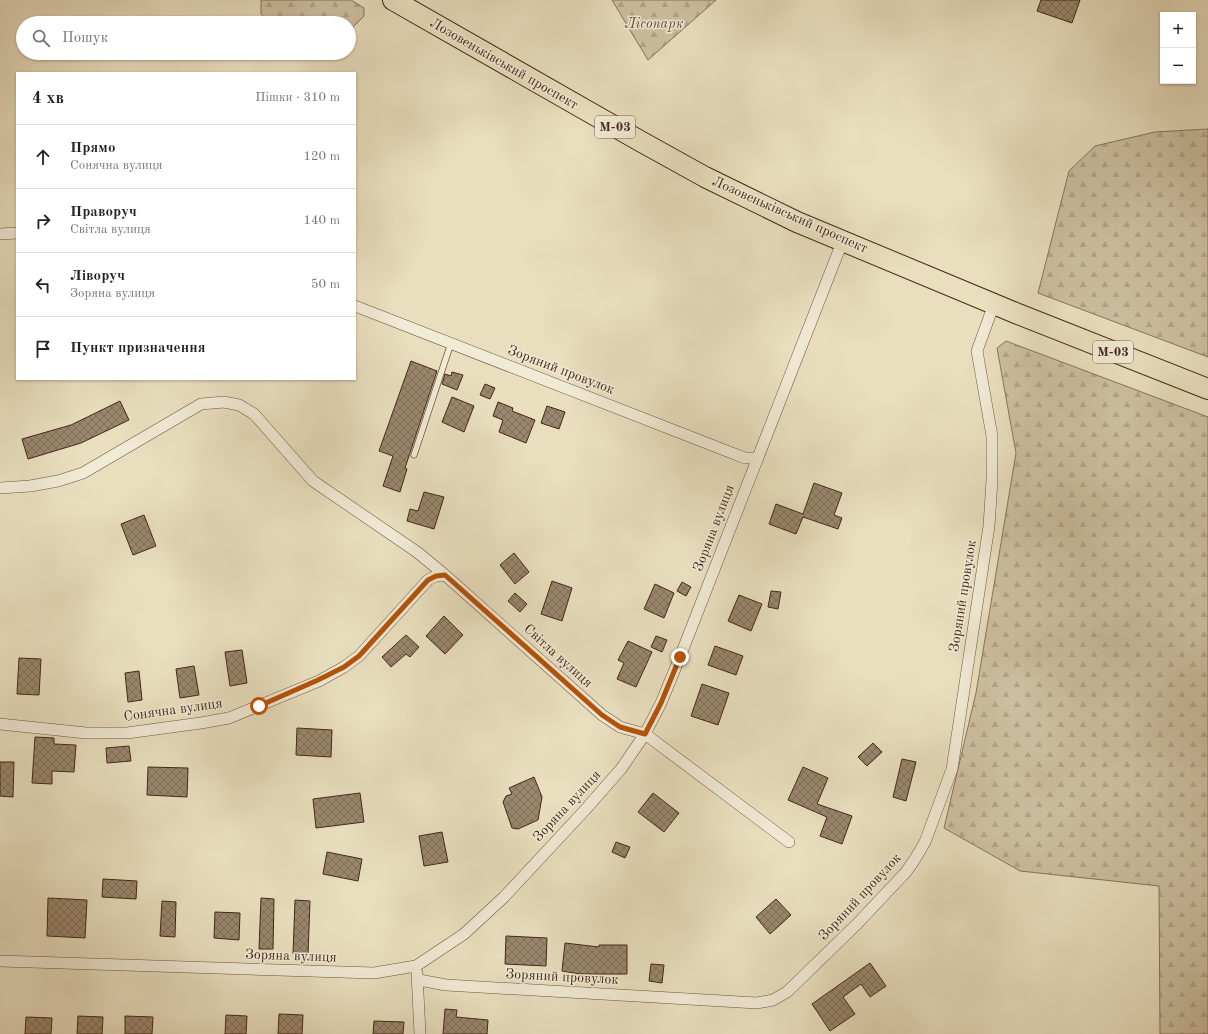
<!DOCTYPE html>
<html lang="uk">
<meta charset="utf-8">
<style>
body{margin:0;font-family:"Old Standard TT",serif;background:#f2f2f2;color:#222}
.controls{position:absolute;right:12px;top:12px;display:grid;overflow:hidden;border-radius:0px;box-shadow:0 1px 3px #0004}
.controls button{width:36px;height:36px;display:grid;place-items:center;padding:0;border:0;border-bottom:1px solid #e0e0e0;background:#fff;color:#222;font:20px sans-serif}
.stop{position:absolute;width:12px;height:12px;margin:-9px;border:3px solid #b45309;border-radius:50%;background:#fff}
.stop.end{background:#b45309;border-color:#fff;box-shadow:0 1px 4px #0008}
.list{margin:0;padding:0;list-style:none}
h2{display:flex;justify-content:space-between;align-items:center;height:52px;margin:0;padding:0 16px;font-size:17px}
h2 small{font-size:13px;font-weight:400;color:#767676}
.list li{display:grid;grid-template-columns:26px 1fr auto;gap:12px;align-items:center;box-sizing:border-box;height:64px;padding:0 16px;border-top:1px solid #e0e0e0}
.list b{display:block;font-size:15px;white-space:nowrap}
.list p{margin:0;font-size:13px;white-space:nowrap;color:#767676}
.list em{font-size:13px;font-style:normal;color:#767676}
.icon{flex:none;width:22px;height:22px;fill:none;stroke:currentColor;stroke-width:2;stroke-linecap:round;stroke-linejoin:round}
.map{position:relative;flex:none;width:1208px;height:1034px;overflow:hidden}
.search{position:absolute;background:#fff;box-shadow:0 1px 3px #0004;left:16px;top:16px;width:340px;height:44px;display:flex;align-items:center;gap:10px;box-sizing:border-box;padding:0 14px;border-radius:22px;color:#767676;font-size:15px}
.panel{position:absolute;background:#fff;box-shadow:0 1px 3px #0004;left:16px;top:72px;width:340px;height:308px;border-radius:0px}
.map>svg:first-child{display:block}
</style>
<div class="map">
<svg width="1208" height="1034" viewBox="0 0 1208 1034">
<defs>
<pattern id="forest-firs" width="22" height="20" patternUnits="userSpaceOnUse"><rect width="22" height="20" fill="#cdc0a2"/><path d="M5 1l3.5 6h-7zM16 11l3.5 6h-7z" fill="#b1a58b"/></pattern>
<pattern id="building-cross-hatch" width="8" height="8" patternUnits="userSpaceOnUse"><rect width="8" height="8" fill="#99876e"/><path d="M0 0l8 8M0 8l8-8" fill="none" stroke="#7e6e59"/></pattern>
</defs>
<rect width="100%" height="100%" fill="#e9dfbf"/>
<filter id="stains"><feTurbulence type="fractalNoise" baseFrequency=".005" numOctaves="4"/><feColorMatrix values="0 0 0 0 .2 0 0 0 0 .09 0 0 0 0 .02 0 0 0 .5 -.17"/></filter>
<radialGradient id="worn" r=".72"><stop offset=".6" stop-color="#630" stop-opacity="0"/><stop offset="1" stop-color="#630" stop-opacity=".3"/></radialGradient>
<g fill="url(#forest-firs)" stroke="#88745c">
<polygon points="261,0 351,0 364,8 364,16 349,31 349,23 270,23 261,14"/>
<polygon points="612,0 716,0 648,60"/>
<polygon points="1208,129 1208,357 1038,293 1069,171 1095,146 1155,132"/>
<polygon points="1006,341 1208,417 1208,1034 1160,1034 1159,886 1020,871 944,828 976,693 1016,453 997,348"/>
</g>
<g fill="url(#building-cross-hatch)" stroke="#432717">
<polygon points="1041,0 1080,0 1072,23 1037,11"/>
<polygon points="411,361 437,371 405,468 407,469 400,492 383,486 393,456 379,451"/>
<polygon points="452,372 463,375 457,390 442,384 445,374 451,376"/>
<polygon points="485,384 495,388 490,399 480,395"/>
<polygon points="452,397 474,406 464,432 442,422"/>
<polygon points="120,401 129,420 81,443 28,459 22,439 71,425"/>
<polygon points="498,402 513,408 512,411 535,420 526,443 499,432 503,420 493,416"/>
<polygon points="547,406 565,412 559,429 541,423"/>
<polygon points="814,483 842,493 834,515 842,518 838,529 803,517 796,534 769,524 776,504 803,514"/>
<polygon points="424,492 444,497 434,529 407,521 410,509 418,511"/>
<polygon points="144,515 156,546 133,555 121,524"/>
<polygon points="514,553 529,572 515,584 500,565"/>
<polygon points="552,581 572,588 562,621 541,614"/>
<polygon points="682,582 691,587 686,596 677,591"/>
<polygon points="655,584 674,593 664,618 644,609"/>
<polygon points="771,591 781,592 778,609 768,607"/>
<polygon points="515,593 527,604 520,612 508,601"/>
<polygon points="739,595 762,604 751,631 728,621"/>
<polygon points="444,616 463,635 445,654 426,636"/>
<polygon points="406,635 419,647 410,657 406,654 391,667 382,657"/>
<polygon points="656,636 667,640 662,652 651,647"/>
<polygon points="628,641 652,652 636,687 617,679 624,663 618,660"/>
<polygon points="715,646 743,656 736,675 708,665"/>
<polygon points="242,650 247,683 230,686 225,652"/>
<polygon points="19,658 41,659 39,695 17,694"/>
<polygon points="194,666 199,695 180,698 176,669"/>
<polygon points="139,671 142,700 128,702 125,673"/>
<polygon points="702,684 729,693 718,725 691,716"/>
<polygon points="297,728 332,730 331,757 296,755"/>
<polygon points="35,737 54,738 54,744 76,745 74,772 52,771 52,784 32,783"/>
<polygon points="873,743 882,752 867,766 858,757"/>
<polygon points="129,746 131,761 107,763 106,748"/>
<polygon points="902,759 916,762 906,801 893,797"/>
<polygon points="0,762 14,762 13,797 0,796"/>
<polygon points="148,767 188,768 187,797 147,795"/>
<polygon points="803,767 828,778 817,804 852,816 842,844 820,836 827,817 788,800"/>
<polygon points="534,777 542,797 538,820 518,829 512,828 503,802 506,796 512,794 509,788"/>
<polygon points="360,793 364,822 316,828 313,799"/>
<polygon points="653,793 679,813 664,832 638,812"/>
<polygon points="442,832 448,862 424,866 419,836"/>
<polygon points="616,842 630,847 625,858 612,852"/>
<polygon points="327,852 362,859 358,881 323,874"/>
<polygon points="103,879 137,881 136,899 102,897"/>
<polygon points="48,898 87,900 85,938 47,936"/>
<polygon points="261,898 274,899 273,949 259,949"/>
<polygon points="776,899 791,915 770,934 756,917"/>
<polygon points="295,900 310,901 308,954 293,954"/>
<polygon points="162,901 176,902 175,937 160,936"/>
<polygon points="215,912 240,913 239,940 214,938"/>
<polygon points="506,936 547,938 546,966 505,964"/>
<polygon points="565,943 599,947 599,945 627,945 627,974 580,974 562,971"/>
<polygon points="870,963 886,986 870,997 861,984 843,997 855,1014 830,1031 812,1004"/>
<polygon points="651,964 664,965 662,983 649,981"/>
<polygon points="445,1009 457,1010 456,1017 488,1020 487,1034 443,1034"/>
<polygon points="279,1014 303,1015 302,1034 278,1034"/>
<polygon points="226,1015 247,1016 246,1034 225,1034"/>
<polygon points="78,1016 103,1017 102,1034 77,1034"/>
<polygon points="125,1016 153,1017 152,1034 125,1034"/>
<polygon points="26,1017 52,1018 51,1034 25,1034"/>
<polygon points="374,1021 404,1022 403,1034 373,1034"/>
</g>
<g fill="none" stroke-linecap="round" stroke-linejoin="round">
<defs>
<polyline id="lane" points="414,455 451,343"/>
<g id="street">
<polyline points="0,234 17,233"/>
<polyline points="355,306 732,453 745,458 758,458"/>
<polyline points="0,488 30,486 58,481 83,473 201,404 224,402 239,405 254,414 313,481 417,552 445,575 602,715 620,727 645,734 789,842"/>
<polyline points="0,724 86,733 127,733 201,723 229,718 319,681 344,667 359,656 428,580 436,576 445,575"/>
<polyline points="0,961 374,973 416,966 464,934 504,897 585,810 621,769 645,734 661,703 680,657 843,240"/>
<polyline points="417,973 420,1034"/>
<polyline points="419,980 446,985 757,1003 773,1000 787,992 857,924 906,872 915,859 925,842 952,769 989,526 992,480 992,436 977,351 994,304"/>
</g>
<polyline id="highway" points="393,0 640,141 705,177 797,222 1018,314 1208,389"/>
</defs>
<use href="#lane" stroke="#6c5541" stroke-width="7"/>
<use href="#street" stroke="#6c5541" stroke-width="12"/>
<use href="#highway" stroke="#432717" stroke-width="22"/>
<use href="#lane" stroke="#f1ead5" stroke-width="5.5"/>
<use href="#street" stroke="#f1ead5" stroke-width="11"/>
<use href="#highway" stroke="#e9dfbf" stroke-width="20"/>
</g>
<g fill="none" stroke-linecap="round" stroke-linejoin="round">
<polyline stroke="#b45309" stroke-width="5" points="259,706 318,680 344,667 359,656 428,580 436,576 445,575 602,715 620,727 645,734 661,703 680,657"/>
</g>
<g text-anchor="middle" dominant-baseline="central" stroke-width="3" stroke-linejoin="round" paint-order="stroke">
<g fill="#f1ead5" stroke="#776250" stroke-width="1">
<rect x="595" y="116" width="40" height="22" rx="3"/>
<rect x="1093" y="341" width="40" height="22" rx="3"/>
</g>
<g font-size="13" font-weight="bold" fill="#432717">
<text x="615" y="127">М-03</text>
<text x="1113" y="352">М-03</text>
</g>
<g font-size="14" font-style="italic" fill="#664d3a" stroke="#f1ead5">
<text x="654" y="24">Лісопарк</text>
</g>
<g font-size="14" fill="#432717" stroke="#f1ead5">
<text transform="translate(504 64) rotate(30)">Лозовеньківський проспект</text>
<text transform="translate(790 215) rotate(24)">Лозовеньківський проспект</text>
<text transform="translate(561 370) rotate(21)">Зоряний провулок</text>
<text transform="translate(714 528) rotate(-69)">Зоряна вулиця</text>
<text transform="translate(963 596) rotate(-81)">Зоряний провулок</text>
<text transform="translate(558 656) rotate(42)">Світла вулиця</text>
<text transform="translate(173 710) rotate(-8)">Сонячна вулиця</text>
<text transform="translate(567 806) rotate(-47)">Зоряна вулиця</text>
<text transform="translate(860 897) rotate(-47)">Зоряний провулок</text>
<text transform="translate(291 956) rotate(2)">Зоряна вулиця</text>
<text transform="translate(562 977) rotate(3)">Зоряний провулок</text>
</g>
</g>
<rect width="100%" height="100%" filter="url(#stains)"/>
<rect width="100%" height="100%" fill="url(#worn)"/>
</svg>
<div class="controls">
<button>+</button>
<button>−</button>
</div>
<div class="stop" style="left:259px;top:706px"></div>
<div class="stop end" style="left:680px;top:657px"></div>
<div class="search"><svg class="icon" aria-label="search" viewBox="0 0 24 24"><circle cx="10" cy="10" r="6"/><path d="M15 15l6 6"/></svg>Пошук</div>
<section class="panel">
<h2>4 хв<small>Пішки · 310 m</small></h2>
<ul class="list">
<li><svg class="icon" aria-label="ahead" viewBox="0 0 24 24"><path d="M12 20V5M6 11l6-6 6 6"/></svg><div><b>Прямо</b><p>Сонячна вулиця</p></div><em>120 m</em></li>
<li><svg class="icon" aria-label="right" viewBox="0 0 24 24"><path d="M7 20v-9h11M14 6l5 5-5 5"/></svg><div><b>Праворуч</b><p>Світла вулиця</p></div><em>140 m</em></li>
<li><svg class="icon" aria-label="left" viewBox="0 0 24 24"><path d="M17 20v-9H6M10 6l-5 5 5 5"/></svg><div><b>Ліворуч</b><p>Зоряна вулиця</p></div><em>50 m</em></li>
<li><svg class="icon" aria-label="arrive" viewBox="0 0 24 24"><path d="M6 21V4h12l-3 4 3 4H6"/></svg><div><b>Пункт призначення</b></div></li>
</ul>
</section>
</div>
